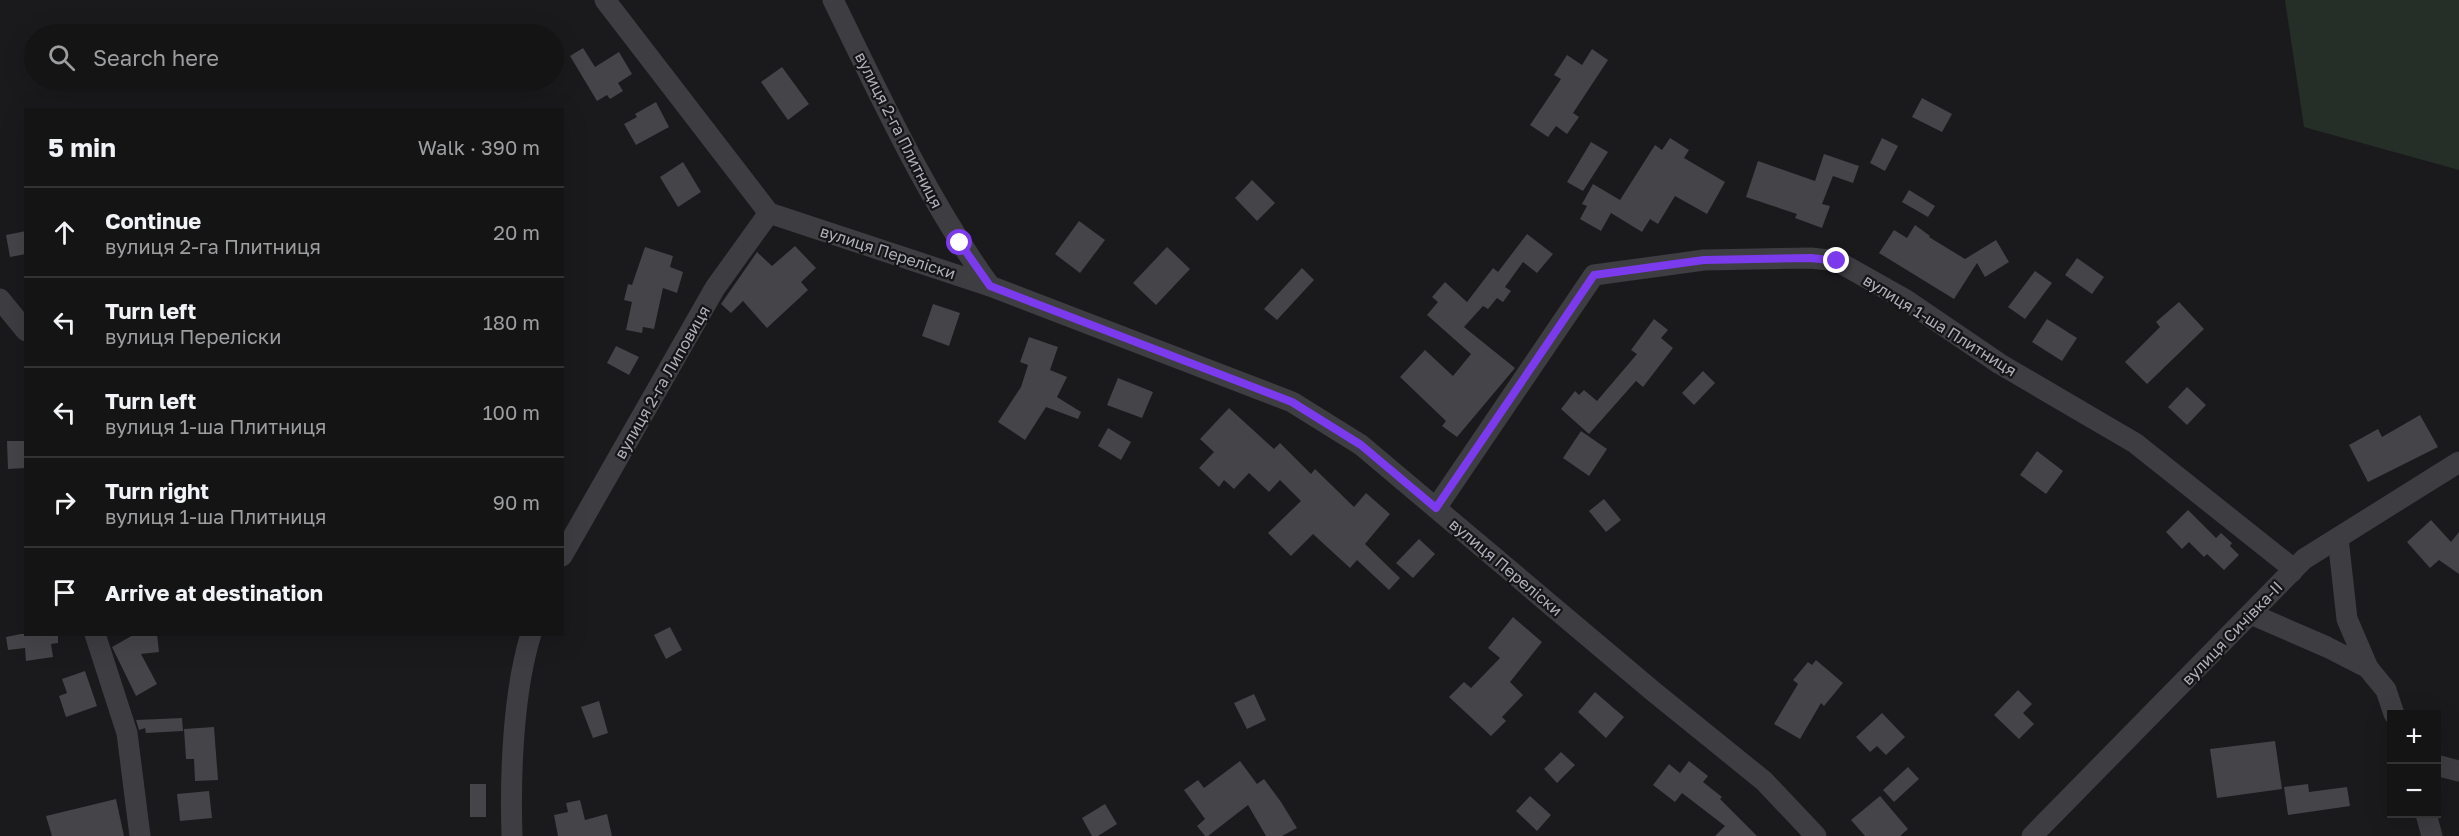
<!DOCTYPE html>
<meta charset="utf-8">
<style>
body{margin:0;font-family:"Golos Text",sans-serif;background:#212122;color:#f1f3f6}
.controls{position:absolute;right:18px;bottom:18px;display:grid;overflow:hidden;border-radius:0px;box-shadow:0 6px 24px #0002}
.controls button{width:54px;height:54px;display:grid;place-items:center;padding:0;border:0;border-bottom:2px solid #333334;background:#141415;color:#f1f3f6;font:30px sans-serif}
.stop{position:absolute;width:18px;height:18px;margin:-14px;border:4px solid #7c3aed;border-radius:50%;background:#fff}
.stop.end{background:#7c3aed;border-color:#fff;box-shadow:0 2px 6px #0008}
.list{margin:0;padding:0;list-style:none}
h2{display:flex;justify-content:space-between;align-items:center;height:78px;margin:0;padding:0 24px;font-size:26px}
h2 small{font-size:20px;font-weight:400;color:#9d9ea0}
.list li{display:grid;grid-template-columns:39px 1fr auto;gap:18px;align-items:center;box-sizing:border-box;height:90px;padding:0 24px;border-top:2px solid #333334}
.list b{display:block;font-size:22px;white-space:nowrap}
.list p{margin:0;font-size:20px;white-space:nowrap;color:#9d9ea0}
.list em{font-size:20px;font-style:normal;color:#9d9ea0}
.icon{flex:none;width:33px;height:33px;fill:none;stroke:currentColor;stroke-width:2;stroke-linecap:round;stroke-linejoin:round}
.map{position:relative;flex:none;width:2459px;height:836px;overflow:hidden}
.search{position:absolute;background:#141415;box-shadow:0 6px 24px #0002;left:24px;top:24px;width:540px;height:66px;display:flex;align-items:center;gap:15px;box-sizing:border-box;padding:0 21px;border-radius:33px;color:#9d9ea0;font-size:22px}
.panel{position:absolute;background:#141415;box-shadow:0 6px 24px #0002;left:24px;top:108px;width:540px;height:528px;border-radius:0px}
.map>svg:first-child{display:block}
</style>
<div class="map">
<svg width="2459" height="836" viewBox="0 0 2459 836">
<rect width="100%" height="100%" fill="#1a1a1c"/>
<polygon fill="#262e28" points="2285,0 2459,0 2459,170 2304,127"/>
<g fill="#444449">
<polygon points="583,48 595,67 619,52 632,74 618,83 623,91 610,99 607,95 597,101 570,56"/>
<polygon points="1592,49 1608,60 1573,113 1579,117 1567,134 1556,126 1548,137 1530,125 1561,79 1554,75 1567,55 1582,65"/>
<polygon points="782,67 809,104 788,120 761,82"/>
<polygon points="1922,98 1952,114 1942,132 1912,117"/>
<polygon points="656,102 669,127 636,145 624,124 637,117 635,114"/>
<polygon points="1670,138 1689,150 1684,158 1725,182 1707,214 1675,196 1658,224 1650,219 1642,232 1611,213 1601,231 1580,219 1587,206 1582,204 1593,184 1620,200 1655,145 1662,150"/>
<polygon points="1882,138 1898,146 1885,171 1870,163"/>
<polygon points="1591,142 1608,152 1583,191 1567,182"/>
<polygon points="1824,154 1859,166 1853,183 1833,176 1822,204 1830,206 1822,228 1795,218 1797,214 1746,197 1758,161 1815,181"/>
<polygon points="683,162 701,192 678,207 660,177"/>
<polygon points="1252,180 1275,203 1257,221 1235,198"/>
<polygon points="1909,190 1935,206 1928,217 1902,202"/>
<polygon points="1079,221 1105,240 1080,273 1055,254"/>
<polygon points="1915,225 1930,236 1929,237 1965,259 1996,240 2009,262 1985,277 1977,263 1954,299 1879,253 1894,230 1907,238"/>
<polygon points="26,231 26,254 10,257 6,235"/>
<polygon points="1527,234 1553,254 1537,273 1523,262 1505,287 1511,291 1503,302 1497,298 1488,309 1483,306 1464,327 1515,368 1457,437 1442,426 1446,421 1400,377 1425,350 1453,376 1471,354 1427,315 1438,302 1432,297 1445,282 1467,302 1493,268 1498,272"/>
<polygon points="795,246 816,268 801,282 808,290 767,328 743,301 731,313 721,304 757,252 772,266"/>
<polygon points="645,247 673,256 670,267 683,272 677,293 663,288 654,329 643,327 642,333 626,330 632,302 624,300 628,284 632,285"/>
<polygon points="1167,247 1190,269 1156,305 1133,283"/>
<polygon points="2077,258 2104,277 2092,294 2065,275"/>
<polygon points="1302,268 1314,280 1277,320 1264,309"/>
<polygon points="2035,271 2052,283 2025,319 2008,307"/>
<polygon points="2179,302 2204,329 2147,384 2125,362 2160,327 2156,322"/>
<polygon points="933,304 960,313 949,346 922,336"/>
<polygon points="1654,319 1668,330 1661,338 1673,348 1643,387 1636,381 1589,434 1561,409 1575,391 1579,395 1584,390 1597,401 1637,354 1631,350"/>
<polygon points="2047,319 2077,338 2062,361 2032,342"/>
<polygon points="1029,337 1058,347 1050,370 1067,377 1057,397 1081,412 1078,419 1046,407 1025,440 998,422 1021,387 1028,365 1020,362"/>
<polygon points="616,346 639,357 629,375 607,363"/>
<polygon points="1703,371 1715,383 1694,405 1682,393"/>
<polygon points="1118,378 1153,392 1142,418 1107,405"/>
<polygon points="2187,387 2206,405 2187,425 2168,407"/>
<polygon points="1229,408 1274,449 1280,443 1311,474 1315,469 1354,507 1366,493 1390,514 1365,544 1400,578 1389,590 1357,560 1350,568 1313,534 1291,556 1268,533 1301,501 1280,480 1269,492 1249,473 1234,489 1224,480 1219,487 1199,468 1214,452 1200,439"/>
<polygon points="2420,415 2438,447 2368,482 2349,445 2378,429 2382,437"/>
<polygon points="1108,428 1131,442 1121,460 1098,446"/>
<polygon points="1581,431 1607,449 1589,476 1563,458"/>
<polygon points="7,441 26,441 26,468 8,469"/>
<polygon points="2037,451 2063,471 2046,494 2020,475"/>
<polygon points="1604,499 1621,520 1606,532 1589,511"/>
<polygon points="2188,510 2216,538 2221,533 2232,543 2230,546 2239,555 2224,570 2207,554 2204,557 2189,542 2182,549 2166,532"/>
<polygon points="2431,520 2451,542 2459,532 2459,574 2439,560 2430,568 2407,542"/>
<polygon points="1419,539 1435,554 1413,578 1396,563"/>
<polygon points="1513,617 1542,642 1510,682 1523,695 1502,717 1506,721 1491,736 1449,697 1464,682 1471,688 1500,658 1488,648"/>
<polygon points="670,627 682,650 666,659 654,635"/>
<polygon points="21,634 58,634 58,643 51,644 53,657 26,661 25,648 8,650 6,637"/>
<polygon points="135,634 157,634 159,652 141,654 157,684 136,696 112,647"/>
<polygon points="1816,660 1843,683 1824,706 1821,703 1800,739 1774,724 1798,684 1793,680 1808,662 1812,665"/>
<polygon points="85,671 97,706 66,717 59,696 67,693 62,679"/>
<polygon points="2018,690 2032,704 2023,713 2034,724 2019,739 1994,715"/>
<polygon points="1595,692 1624,717 1606,738 1578,712"/>
<polygon points="1254,694 1266,720 1247,729 1234,703"/>
<polygon points="599,701 608,733 593,738 581,707"/>
<polygon points="1882,713 1905,737 1886,755 1877,746 1870,752 1856,737"/>
<polygon points="182,718 183,731 146,733 145,728 139,730 136,720"/>
<polygon points="214,727 218,780 195,781 194,759 186,759 184,729"/>
<polygon points="2275,741 2282,789 2217,798 2210,749"/>
<polygon points="1561,752 1575,765 1557,783 1544,769"/>
<polygon points="1240,761 1257,784 1264,779 1281,802 1297,828 1282,836 1266,836 1248,805 1208,836 1205,836 1197,826 1205,819 1184,790 1198,780 1204,788"/>
<polygon points="1689,761 1708,776 1703,782 1722,797 1720,799 1757,836 1715,836 1725,826 1682,793 1675,802 1653,785 1669,764 1680,773"/>
<polygon points="1908,767 1919,779 1894,802 1883,790"/>
<rect x="470" y="784" width="16" height="33"/>
<polygon points="2308,784 2309,792 2347,787 2350,806 2288,815 2284,787"/>
<polygon points="209,791 212,818 180,821 177,794"/>
<polygon points="1530,796 1551,815 1537,831 1516,811"/>
<polygon points="1880,796 1908,829 1900,836 1865,836 1851,820"/>
<polygon points="116,799 124,836 52,836 46,816"/>
<polygon points="580,800 585,820 607,814 612,836 558,836 554,815 568,812 566,803"/>
<polygon points="1105,804 1117,824 1098,836 1092,836 1082,818"/>
</g>
<g fill="none" stroke-linecap="round" stroke-linejoin="round">
<g stroke="#3d3d42" stroke-width="21">
<polyline points="605,0 769,213 990,286 1292,402 1361,445 1654,692 1764,781 1816,836"/>
<path d="M833,0c48,98 93,197 157,286"/>
<polyline points="0,299 26,331"/>
<polyline points="1436,508 1594,275 1704,260 1811,258 1837,261 1906,300 2000,364 2135,443 2286,563 2292,572"/>
<polyline points="2338,538 2347,619 2368,668"/>
<polyline points="562,556 715,288 769,213"/>
<polyline points="2251,614 2327,647 2368,668 2386,690 2394,714"/>
<polyline points="95,634 127,733 140,836"/>
<polyline points="2436,765 2459,771"/>
<polyline points="2426,814 2432,836"/>
<path d="M512,836c-2,-61 1,-144 19,-202"/>
<polyline points="2032,836 2304,559 2459,462"/>
</g>
</g>
<g fill="none" stroke-linecap="round" stroke-linejoin="round">
<polyline stroke="#7c3aed" stroke-width="8" points="960,243 990,286 1292,402 1361,445 1436,508 1594,275 1704,260 1811,258 1837,261"/>
</g>
<g text-anchor="middle" dominant-baseline="central" stroke-width="4.5" stroke-linejoin="round" paint-order="stroke">
<g font-size="16" fill="#aeafba" stroke="#151517">
<text transform="translate(899 130) rotate(63)">вулиця 2-га Плитниця</text>
<text transform="translate(888 252) rotate(18)">вулиця Переліски</text>
<text transform="translate(1940 325) rotate(32)">вулиця 1-ша Плитниця</text>
<text transform="translate(662 382) rotate(-60)">вулиця 2-га Липовиця</text>
<text transform="translate(1506 567) rotate(40)">вулиця Переліски</text>
<text transform="translate(2232 633) rotate(-46)">вулиця Сичівка-II</text>
</g>
</g>
</svg>
<div class="controls">
<button>+</button>
<button>−</button>
</div>
<div class="stop" style="left:960px;top:243px"></div>
<div class="stop end" style="left:1837px;top:261px"></div>
<div class="search"><svg class="icon" aria-label="search" viewBox="0 0 24 24"><circle cx="10" cy="10" r="6"/><path d="M15 15l6 6"/></svg>Search here</div>
<section class="panel">
<h2>5 min<small>Walk · 390 m</small></h2>
<ul class="list">
<li><svg class="icon" aria-label="ahead" viewBox="0 0 24 24"><path d="M12 20V5M6 11l6-6 6 6"/></svg><div><b>Continue</b><p>вулиця 2-га Плитниця</p></div><em>20 m</em></li>
<li><svg class="icon" aria-label="left" viewBox="0 0 24 24"><path d="M17 20v-9H6M10 6l-5 5 5 5"/></svg><div><b>Turn left</b><p>вулиця Переліски</p></div><em>180 m</em></li>
<li><svg class="icon" aria-label="left" viewBox="0 0 24 24"><path d="M17 20v-9H6M10 6l-5 5 5 5"/></svg><div><b>Turn left</b><p>вулиця 1-ша Плитниця</p></div><em>100 m</em></li>
<li><svg class="icon" aria-label="right" viewBox="0 0 24 24"><path d="M7 20v-9h11M14 6l5 5-5 5"/></svg><div><b>Turn right</b><p>вулиця 1-ша Плитниця</p></div><em>90 m</em></li>
<li><svg class="icon" aria-label="arrive" viewBox="0 0 24 24"><path d="M6 21V4h12l-3 4 3 4H6"/></svg><div><b>Arrive at destination</b></div></li>
</ul>
</section>
</div>
